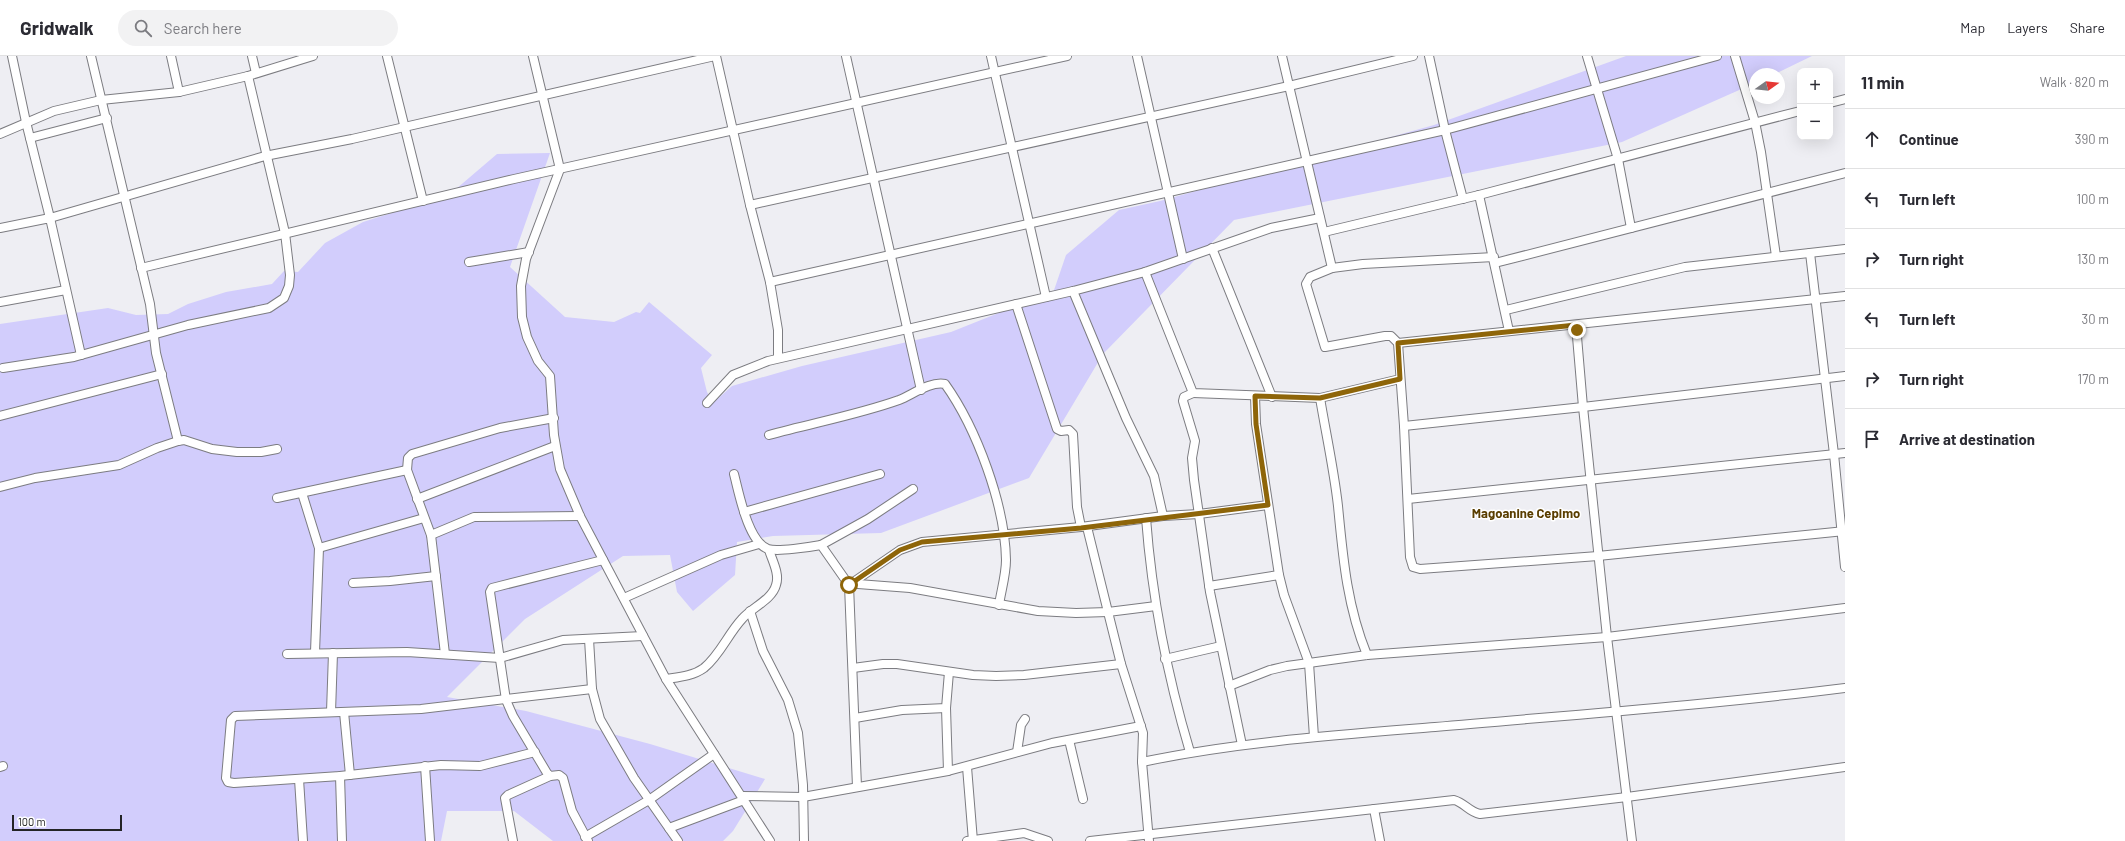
<!DOCTYPE html>
<meta charset="utf-8">
<style>
body{margin:0;font-family:Barlow,sans-serif;background:#f2f2f3;color:#2b2b33}
.controls{position:absolute;right:12px;top:12px;display:grid;overflow:hidden;border-radius:8px;box-shadow:0 4px 16px #0002}
.controls button{width:36px;height:36px;display:grid;place-items:center;padding:0;border:0;border-bottom:1px solid #e1e1e2;background:#fff;color:#2b2b33;font:20px sans-serif}
.compass{position:absolute;left:1749px;top:12px;width:36px;height:36px;border-radius:50%;background:#fff;box-shadow:0 4px 16px #0002;rotate:75deg}
.scale{position:absolute;left:12px;bottom:10px;width:110px;box-sizing:border-box;padding-left:4px;border:2px solid #242426;border-top:0;font-size:11px;line-height:14px;white-space:nowrap;color:#242426;-webkit-text-stroke:3px #fff;paint-order:stroke}
.stop{position:absolute;width:12px;height:12px;margin:-9px;border:3px solid #8e6509;border-radius:50%;background:#fff}
.stop.end{background:#8e6509;border-color:#fff;box-shadow:0 1px 4px #0008}
.list{margin:0;padding:0;list-style:none}
h2{display:flex;justify-content:space-between;align-items:center;height:52px;margin:0;padding:0 16px;font-size:17px}
h2 small{font-size:13px;font-weight:400;color:#7c7c81}
.list li{display:grid;grid-template-columns:26px 1fr auto;gap:12px;align-items:center;box-sizing:border-box;height:60px;padding:0 16px;border-top:1px solid #e1e1e2}
.list b{display:block;font-size:15px;white-space:nowrap}
.list em{font-size:13px;font-style:normal;color:#7c7c81}
.icon{flex:none;width:22px;height:22px;fill:none;stroke:currentColor;stroke-width:2;stroke-linecap:round;stroke-linejoin:round}
.map{position:relative;flex:none;width:1845px;height:785px;overflow:hidden}
header{display:flex;align-items:center;gap:24px;box-sizing:border-box;height:56px;padding:0 20px;background:#fff;border-bottom:1px solid #e1e1e2}
header strong{font-size:19px}
nav{display:flex;gap:22px;margin-inline-start:auto;font-size:14px}
.search{width:280px;height:36px;background:#f2f2f3;display:flex;align-items:center;gap:10px;box-sizing:border-box;padding:0 14px;border-radius:22px;color:#7c7c81;font-size:15px}
main{display:flex}
aside{flex:1;background:#fff}
.map>svg:first-child{display:block}
</style>
<header>
<strong>Gridwalk</strong>
<div class="search"><svg class="icon" aria-label="search" viewBox="0 0 24 24"><circle cx="10" cy="10" r="6"/><path d="M15 15l6 6"/></svg>Search here</div>
<nav><a>Map</a><a>Layers</a><a>Share</a></nav>
</header>
<main>
<div class="map">
<svg width="1845" height="785" viewBox="0 0 1845 785">
<rect width="100%" height="100%" fill="#eeeef3"/>
<polygon fill="#d2cdfc" points="1626,0 1812,0 1775,18 1755,18 1755,27 1622,86 1234,164 1103,298 1029,422 881,477 773,480 737,486 735,519 693,555 677,536 670,499 623,500 525,563 447,641 526,655 650,688 765,723 733,775 723,785 553,785 514,755 447,755 441,785 0,785 0,268 108,252 136,259 168,258 188,248 226,236 272,228 284,215 298,216 325,187 363,166 449,139 497,98 550,97 510,211 565,261 614,266 636,256 640,257 649,246 712,299 701,312 707,336 713,347 732,330 802,310 951,276 1029,245 1052,240 1066,199 1119,154 1160,145 1434,69"/>
<g fill="none" stroke-linecap="round" stroke-linejoin="round">
<defs>
<g id="minor">
<polyline points="12,0 26,66 50,162 265,100 352,83 715,0"/>
<polyline points="91,0 150,248 156,297 178,385"/>
<polyline points="171,0 179,36"/>
<polyline points="252,0 256,17"/>
<polyline points="387,0 423,145"/>
<polyline points="533,0 560,113 526,203 521,230 522,261 527,281 538,305 550,320 554,379 560,413 580,460 666,623 770,785"/>
<polyline points="716,0 750,149 770,226 778,274 778,302"/>
<polyline points="846,0 921,334"/>
<polyline points="991,0 1046,241"/>
<polyline points="1137,0 1183,203"/>
<polyline points="1282,0 1332,212"/>
<polyline points="1429,0 1445,74 1463,143"/>
<polyline points="1587,0 1618,103 1631,172"/>
<polyline points="1735,0 1755,66 1761,96 1776,200"/>
<polyline points="1830,47 1845,43"/>
<polyline points="0,78 54,55 101,44 179,36 248,20 313,0"/>
<polyline points="30,82 107,62"/>
<polyline points="1479,139 1509,275"/>
<polyline points="750,149 1289,30 1413,0"/>
<polyline points="0,172 50,162 81,299"/>
<polyline points="1324,176 1479,139 1800,55"/>
<polyline points="1212,192 1272,341"/>
<polyline points="1810,197 1834,398 1845,511"/>
<polyline points="1494,201 1363,208 1332,212 1310,221 1306,228 1325,291 1385,280 1391,280 1398,287 1404,370 1410,501 1413,511 1420,513 1598,500 1845,475"/>
<polyline points="469,206 529,196"/>
<polyline points="1495,207 1845,117"/>
<polyline points="141,212 514,123 1067,0"/>
<polyline points="1145,216 1193,337 1320,342 1400,323"/>
<polyline points="770,226 1445,74 1717,0"/>
<polyline points="0,246 66,234"/>
<polyline points="1016,248 1057,373 1061,375 1069,374 1073,378 1077,451 1081,471"/>
<polyline points="1506,254 1685,211 1845,193"/>
<polyline points="1576,269 1583,351 1607,581 1632,785"/>
<polyline points="1398,287 1845,240"/>
<polyline points="3,312 74,301 188,269 269,252 284,242 289,230 290,219 285,177 248,20"/>
<polyline points="1193,337 1184,341 1183,345 1195,385 1192,402 1194,424 1210,536 1242,689"/>
<polyline points="1255,340 1256,368 1279,519 1284,539 1309,607 1314,681"/>
<path d="M1320,342c6,36 14,72 18,108 5,52 9,100 29,149"/>
<polyline points="707,347 733,319 768,305 1073,235 1145,216 1271,172 1320,162"/>
<polyline points="0,360 162,318"/>
<polyline points="1404,370 1583,351 1845,320"/>
<path d="M769,379c43,-12 88,-20 130,-35 13,-5 31,-19 46,-16 32,45 60,121 61,176 0,15 -5,31 -7,45"/>
<path d="M734,418c5,19 14,68 34,75 9,3 42,-2 53,-4l28,40 8,202"/>
<polyline points="0,431 35,422 119,409 157,392 178,385 184,384 212,393 237,396 261,396 277,393"/>
<polyline points="302,437 319,492 315,596"/>
<polyline points="277,442 407,414"/>
<polyline points="417,443 555,390"/>
<polyline points="1408,443 1845,397"/>
<polyline points="744,456 880,418"/>
<polyline points="1163,460 1199,458 1268,449"/>
<path d="M1146,462c6,80 21,157 44,234"/>
<polyline points="431,479 474,461 580,460"/>
<polyline points="821,489 868,463 913,433"/>
<polyline points="319,492 424,462"/>
<polyline points="855,526 858,528 910,532 1038,555 1076,557 1108,556 1087,471"/>
<polyline points="353,527 390,525 436,520"/>
<polyline points="849,529 900,494 922,486 1081,471 1163,460 1154,420 1126,362 1073,235"/>
<polyline points="1209,530 1279,519"/>
<polyline points="624,542 721,499 759,488"/>
<polyline points="750,555 763,595 788,644 798,677 803,729 804,785"/>
<polyline points="589,583 592,633 600,663 634,722 678,785"/>
<polyline points="287,598 407,596 500,602 563,584 643,580"/>
<polyline points="445,598 431,479 407,414 408,402 412,398 500,372 554,362"/>
<polyline points="1165,603 1221,590"/>
<polyline points="853,612 883,608 897,608 973,619 996,620 1024,619 1121,608"/>
<path d="M666,623c13,-2 27,-3 38,-11 16,-13 24,-34 38,-49 9,-11 30,-19 34,-34 4,-11 -4,-25 -7,-35"/>
<polyline points="1229,630 1270,614 1287,610 1367,599 1607,581 1845,552"/>
<polyline points="946,652 948,715"/>
<polyline points="331,656 333,597"/>
<polyline points="344,656 350,719"/>
<polyline points="855,662 902,654 946,652 949,616"/>
<polyline points="1069,684 1083,743"/>
<polyline points="535,696 480,710 441,709 340,720 234,727 228,726 226,722 231,664 235,660 421,653 592,633"/>
<polyline points="1017,696 1021,669 1025,663"/>
<path d="M1142,706c96,-20 195,-27 293,-35 136,-12 274,-22 410,-39"/>
<polyline points="425,710 430,785"/>
<polyline points="0,711 3,710"/>
<polyline points="967,711 973,785"/>
<polyline points="340,720 342,785"/>
<polyline points="299,723 303,785"/>
<polyline points="742,740 803,741 948,715 1052,687 1141,670"/>
<polyline points="1374,753 1380,785"/>
<polyline points="669,772 744,744"/>
<polyline points="585,781 649,744 714,698"/>
<polyline points="513,785 505,742 508,739 550,720"/>
<polyline points="588,785 572,755 563,722 559,719 550,720 547,717 513,660 506,644 490,536 492,532 496,531 603,504"/>
<polyline points="967,785 1024,777 1048,785"/>
<path d="M1090,785l364,-41c11,3 15,12 26,14l147,-17 218,-30"/>
<polyline points="1149,785 1142,706 1143,677 1121,608 1108,556 1156,550"/>
</g>
</defs>
<use href="#minor" stroke="#7c7c81" stroke-width="10"/>
<use href="#minor" stroke="#fff" stroke-width="8"/>
</g>
<g fill="none" stroke-linecap="round" stroke-linejoin="round">
<polyline stroke="#8e6509" stroke-width="5" points="849,529 900,494 922,486 1081,472 1268,449 1256,368 1255,340 1320,342 1400,323 1398,287 1576,269 1577,274"/>
</g>
<g text-anchor="middle" dominant-baseline="central" stroke-width="3" stroke-linejoin="round" paint-order="stroke">
<g font-size="13" font-weight="bold" fill="#5a3e00" stroke="#fff">
<text x="1526" y="457">Magoanine Cepimo</text>
</g>
</g>
</svg>
<div class="controls">
<button>+</button>
<button>−</button>
</div>
<svg class="compass" viewBox="-18 -18 36 36"><path d="M0-13l5 13h-10z" fill="#e53935"/><path d="M0 13l5-13h-10z" fill="#7c7c81"/></svg>
<div class="scale">100 m</div>
<div class="stop" style="left:849px;top:529px"></div>
<div class="stop end" style="left:1577px;top:274px"></div>
</div>
<aside>
<h2>11 min<small>Walk · 820 m</small></h2>
<ul class="list">
<li><svg class="icon" aria-label="ahead" viewBox="0 0 24 24"><path d="M12 20V5M6 11l6-6 6 6"/></svg><div><b>Continue</b></div><em>390 m</em></li>
<li><svg class="icon" aria-label="left" viewBox="0 0 24 24"><path d="M17 20v-9H6M10 6l-5 5 5 5"/></svg><div><b>Turn left</b></div><em>100 m</em></li>
<li><svg class="icon" aria-label="right" viewBox="0 0 24 24"><path d="M7 20v-9h11M14 6l5 5-5 5"/></svg><div><b>Turn right</b></div><em>130 m</em></li>
<li><svg class="icon" aria-label="left" viewBox="0 0 24 24"><path d="M17 20v-9H6M10 6l-5 5 5 5"/></svg><div><b>Turn left</b></div><em>30 m</em></li>
<li><svg class="icon" aria-label="right" viewBox="0 0 24 24"><path d="M7 20v-9h11M14 6l5 5-5 5"/></svg><div><b>Turn right</b></div><em>170 m</em></li>
<li><svg class="icon" aria-label="arrive" viewBox="0 0 24 24"><path d="M6 21V4h12l-3 4 3 4H6"/></svg><div><b>Arrive at destination</b></div></li>
</ul>
</aside>
</main>
